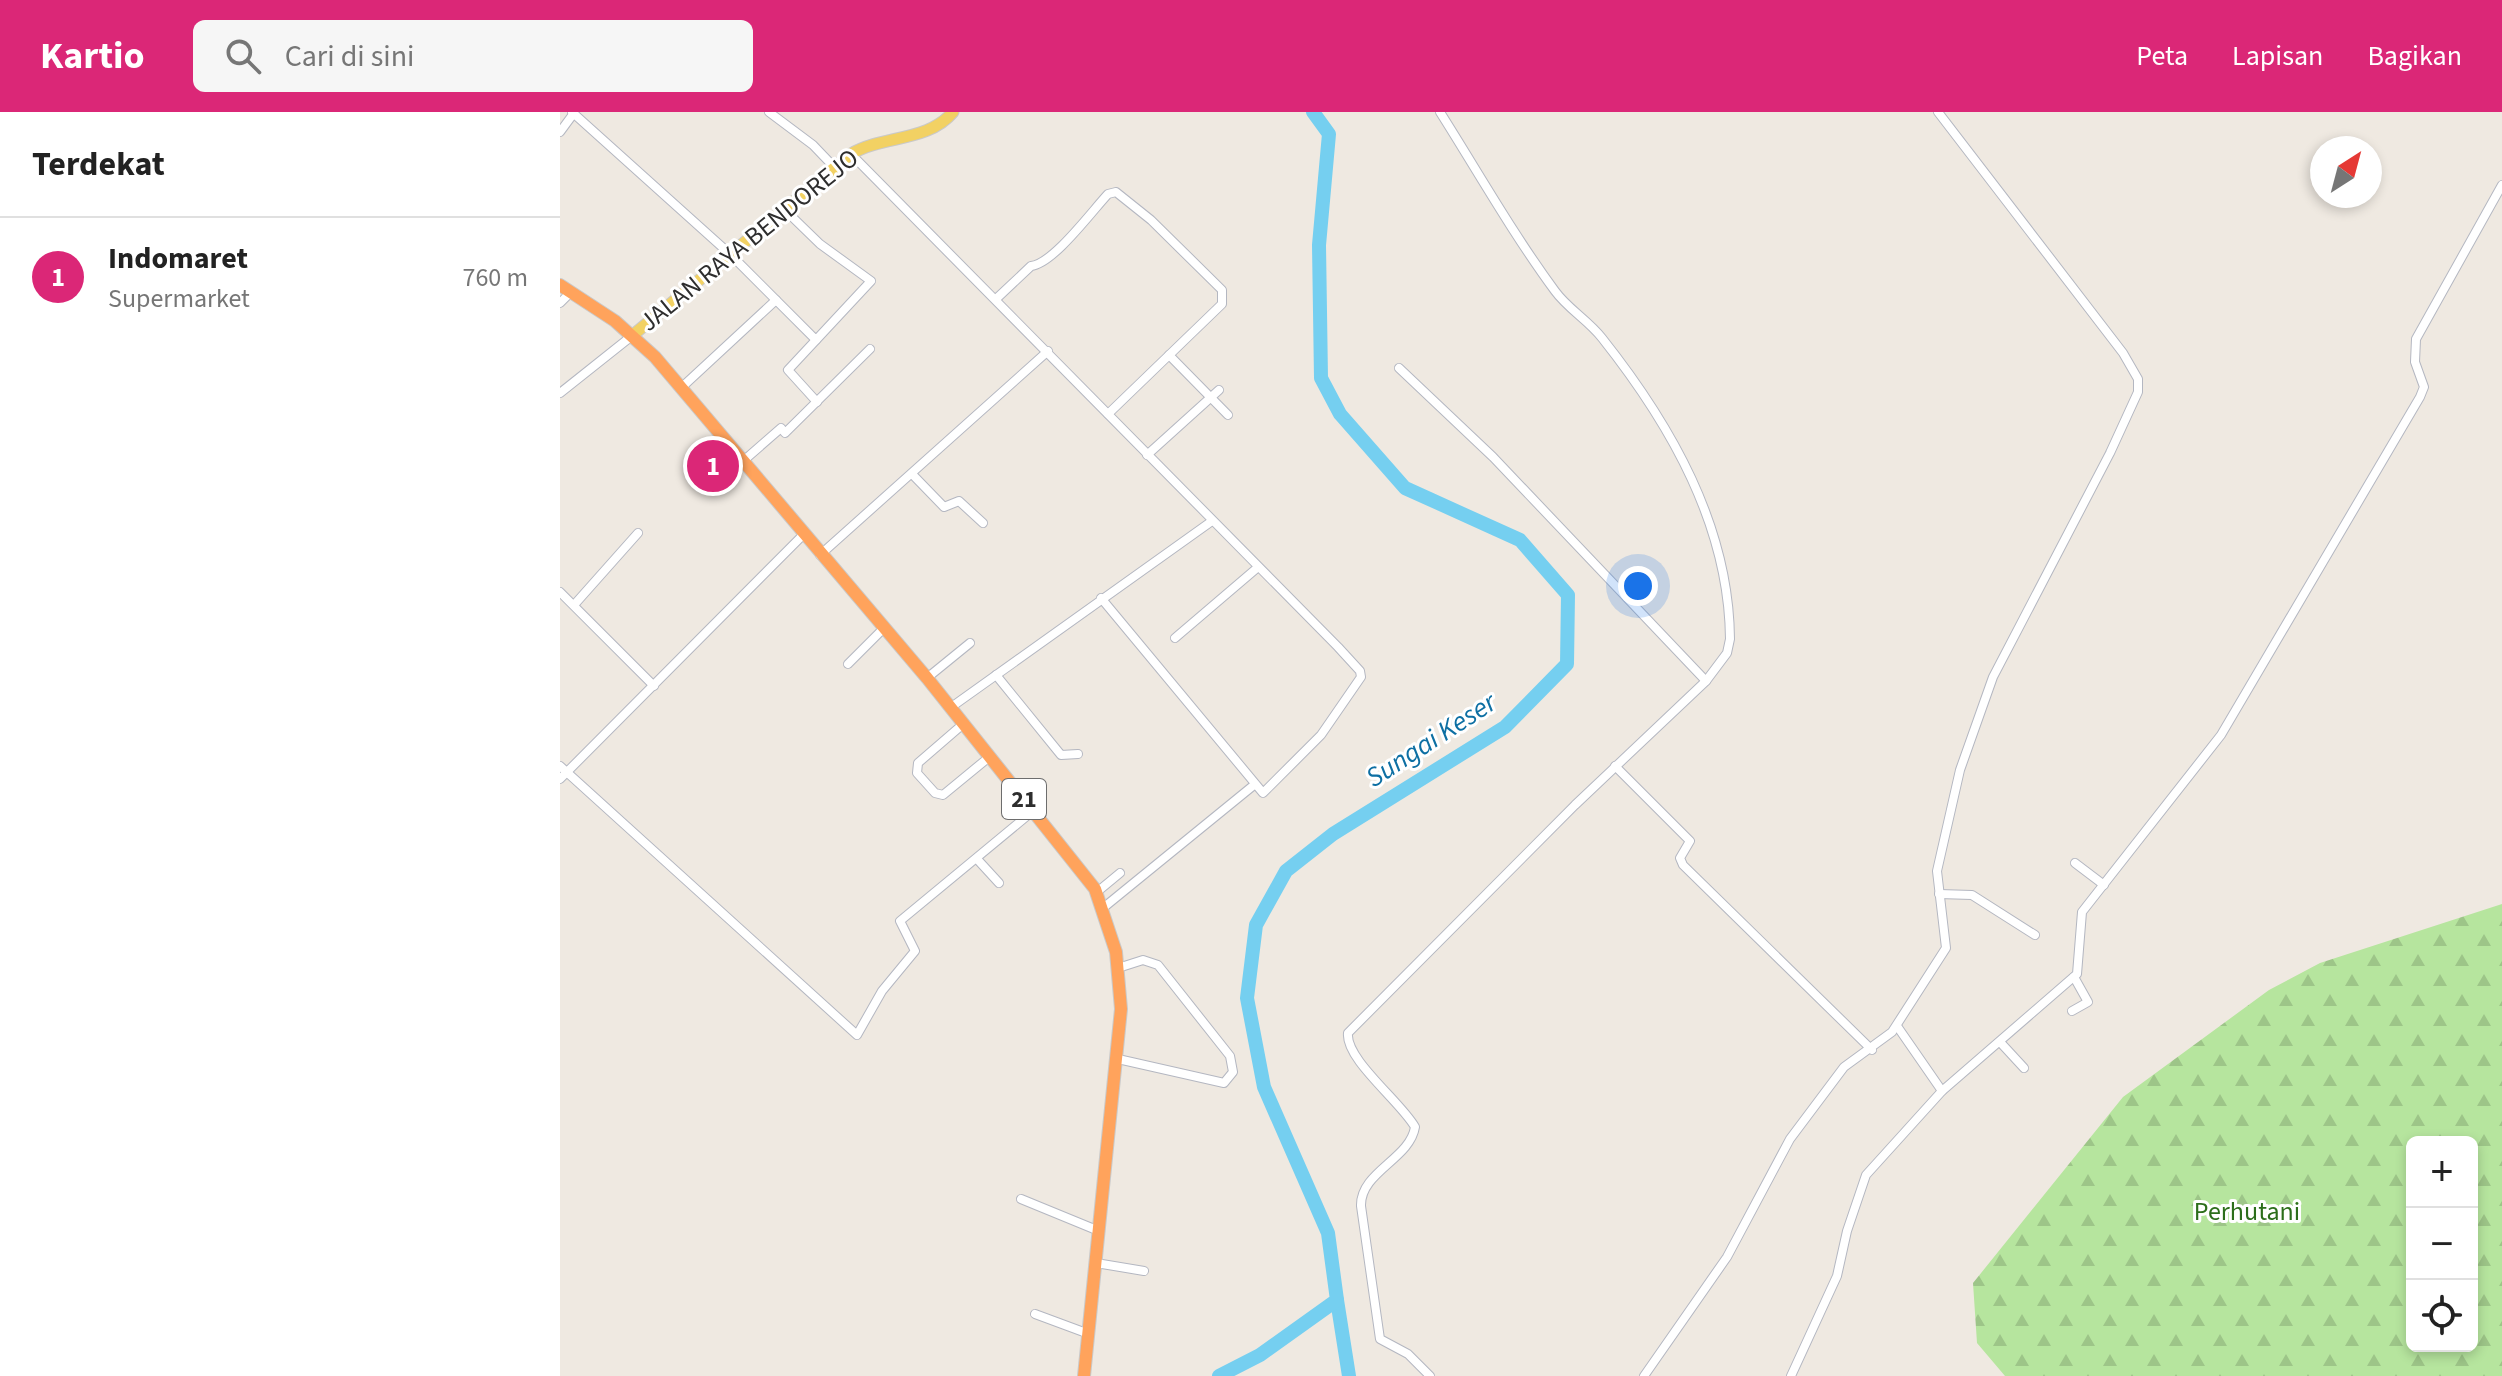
<!DOCTYPE html>
<html lang="id">
<meta charset="utf-8">
<style>
body{margin:0;font-family:"Source Sans 3",sans-serif;background:#f6f6f6;color:#222}
.controls{position:absolute;right:24px;bottom:24px;display:grid;overflow:hidden;border-radius:12px;box-shadow:0 4px 12px #0003}
.controls button{width:72px;height:72px;display:grid;place-items:center;padding:0;border:0;border-bottom:2px solid #e0e0e0;background:#fff;color:#222;font:40px sans-serif}
.compass{position:absolute;left:1750px;top:24px;width:72px;height:72px;border-radius:50%;background:#fff;box-shadow:0 4px 12px #0003;rotate:36deg}
.you{position:absolute;left:1078px;top:474px;width:28px;height:28px;margin:-20px;border:6px solid #fff;border-radius:50%;background:#1a73e8;box-shadow:0 0 0 12px #1a73e833}
.badge{display:grid;place-items:center;width:52px;height:52px;border-radius:50%;background:#db2777;color:#fff;font-size:26px;font-weight:700}
.pin{position:absolute;translate:-50% -50%;border:4px solid #fff;box-shadow:0 2px 8px #0006}
.list{margin:0;padding:0;list-style:none}
h2{display:flex;justify-content:space-between;align-items:center;height:104px;margin:0;padding:0 32px;font-size:34px}
h2 small{font-size:26px;font-weight:400;color:#767676}
.list li{display:grid;grid-template-columns:52px 1fr auto;gap:24px;align-items:center;box-sizing:border-box;height:120px;padding:0 32px;border-top:2px solid #e0e0e0}
.list b{display:block;font-size:30px;white-space:nowrap}
.list p{margin:0;font-size:26px;white-space:nowrap;color:#767676}
.list em{font-size:26px;font-style:normal;color:#767676}
.icon{flex:none;width:44px;height:44px;fill:none;stroke:currentColor;stroke-width:2;stroke-linecap:round;stroke-linejoin:round}
.map{position:relative;flex:none;width:1942px;height:1264px;overflow:hidden}
header{display:flex;align-items:center;gap:48px;box-sizing:border-box;height:112px;padding:0 40px;background:#db2777;color:#fff}
header strong{font-size:38px}
nav{display:flex;gap:44px;margin-inline-start:auto;font-size:28px}
.search{width:560px;height:72px;background:#f6f6f6;display:flex;align-items:center;gap:20px;box-sizing:border-box;padding:0 28px;border-radius:12px;color:#767676;font-size:30px}
main{display:flex}
aside{flex:1;background:#fff}
.map>svg:first-child{display:block}
</style>
<header>
<strong>Kartio</strong>
<div class="search"><svg class="icon" aria-label="search" viewBox="0 0 24 24"><circle cx="10" cy="10" r="6"/><path d="M15 15l6 6"/></svg>Cari di sini</div>
<nav><a>Peta</a><a>Lapisan</a><a>Bagikan</a></nav>
</header>
<main>
<aside>
<h2>Terdekat<small></small></h2>
<ul class="list">
<li><span class="badge">1</span><div><b>Indomaret</b><p>Supermarket</p></div><em>760 m</em></li>
</ul>
</aside>
<div class="map">
<svg width="1942" height="1264" viewBox="0 0 1942 1264">
<defs>
<pattern id="forest-firs" width="22" height="20" patternUnits="userSpaceOnUse" patternTransform="scale(2)"><rect width="22" height="20" fill="#b6e59e"/><path d="M5 1l3.5 6h-7zM16 11l3.5 6h-7z" fill="#9dc588"/></pattern>
</defs>
<rect width="100%" height="100%" fill="#efe9e1"/>
<path fill="url(#forest-firs)" fill-rule="evenodd" d="M1942,792v472h-497l-28,-33 -4,-60 150,-186 146,-107 51,-27zM1852,1030h60v204h-60z"/>
<g fill="none" stroke-linecap="round" stroke-linejoin="round">
<g stroke="#75cff0" stroke-width="14">
<polyline points="777,1188 789,1264"/>
<polyline points="659,1264 700,1243 777,1188 768,1121 704,975 687,886 696,813 726,759 773,722 945,615 1007,552 1008,483 960,428 845,376 780,302 761,266 759,133 769,22 753,0"/>
</g>
<defs>
<g id="minor">
<polyline points="12,0 171,143 256,228 311,169 260,132 225,98"/>
<polyline points="209,0 253,33 275,56"/>
<polyline points="0,20 14,1"/>
<polyline points="291,42 778,535 800,559 801,565 761,623 703,681 541,486"/>
<path d="M436,187l35,-33c22,-2 61,-55 77,-72l8,-2 35,28 71,70v14l-114,110"/>
<polyline points="0,191 11,180"/>
<polyline points="256,228 228,258 257,290"/>
<polyline points="609,243 668,303"/>
<polyline points="839,256 933,345 1146,569"/>
<polyline points="121,276 216,188"/>
<polyline points="0,281 73,223"/>
<polyline points="587,343 659,278"/>
<polyline points="182,350 221,316 225,321 310,237"/>
<polyline points="352,362 384,395 399,389 423,411"/>
<polyline points="260,443 488,239"/>
<polyline points="0,480 94,574"/>
<polyline points="14,493 78,421"/>
<polyline points="615,526 697,456"/>
<polyline points="288,552 323,517"/>
<polyline points="436,563 501,643 518,642"/>
<polyline points="367,566 410,531"/>
<polyline points="390,596 652,409"/>
<polyline points="402,613 358,651 357,661 375,681 383,683 428,646"/>
<polyline points="0,654 297,923 322,879 355,839 340,809 473,699"/>
<polyline points="1055,654 1130,729 1120,746 1123,753 1312,938"/>
<polyline points="0,667 243,423"/>
<polyline points="417,747 439,771"/>
<polyline points="1515,751 1544,773"/>
<polyline points="537,780 560,761"/>
<polyline points="1379,782 1412,783 1475,823"/>
<polyline points="543,796 694,673"/>
<polyline points="1512,899 1528,890 1514,865"/>
<polyline points="1337,914 1382,979"/>
<polyline points="1440,930 1464,956"/>
<polyline points="558,947 664,971 673,960 670,944 598,853 583,848 558,856"/>
<polyline points="461,1087 539,1119"/>
<polyline points="536,1151 584,1159"/>
<polyline points="475,1202 529,1222"/>
<path d="M870,1264l-22,-22 -28,-15 -19,-133c-1,-34 49,-47 54,-79 -14,-25 -70,-68 -67,-94l227,-228 131,-124 21,-28 3,-14c-1,-113 -59,-214 -128,-301 -14,-18 -34,-29 -47,-47 -42,-57 -77,-119 -115,-179"/>
<polyline points="1084,1264 1167,1145 1230,1027 1284,955 1332,920 1386,836 1377,759 1400,658 1433,565 1550,341 1578,280 1578,267 1563,241 1378,0"/>
<polyline points="1231,1264 1277,1164 1287,1119 1306,1063 1382,979 1517,862 1522,800 1661,623 1860,285 1864,275 1855,250 1856,227 1942,73"/>
</g>
<path id="major" d="M73,223l218,-181c32,-19 77,-12 102,-42"/>
<polyline id="highway" points="0,173 55,209 95,245 367,566 535,777 556,840 561,897 524,1264"/>
</defs>
<use href="#minor" stroke="#b4b7c1" stroke-width="10"/>
<use href="#major" stroke="#c9c9c9" stroke-width="13"/>
<use href="#highway" stroke="#c9c9c9" stroke-width="14"/>
<use href="#minor" stroke="#fff" stroke-width="8"/>
<use href="#major" stroke="#f2d163" stroke-width="11"/>
<use href="#highway" stroke="#ffa35c" stroke-width="12"/>
</g>
<g text-anchor="middle" dominant-baseline="central" stroke-width="6" stroke-linejoin="round" paint-order="stroke">
<rect fill="#fff" stroke="#6d6d6d" stroke-width="2" x="442" y="667" width="44" height="40" rx="6"/>
<g font-size="24" font-weight="bold" fill="#2e2e2e">
<text x="464" y="687">21</text>
</g>
<g font-size="26" fill="#2e2e2e" stroke="#fff">
<text transform="translate(189 128) rotate(-39)">JALAN RAYA BENDOREJO</text>
</g>
<g font-size="26" fill="#2c6e1b" stroke="#fff">
<text x="1687" y="1099">Perhutani</text>
</g>
<g font-size="28" font-style="italic" fill="#0d6fa3" stroke="#fff">
<text transform="translate(871 628) rotate(-33)">Sungai Keser</text>
</g>
</g>
</svg>
<div class="controls">
<button>+</button>
<button>−</button>
<button><svg class="icon" aria-label="locate" viewBox="0 0 24 24"><circle cx="12" cy="12" r="6"/><path d="M12 2v4M12 18v4M2 12h4M18 12h4"/></svg></button>
</div>
<svg class="compass" viewBox="-18 -18 36 36"><path d="M0-13l5 13h-10z" fill="#e53935"/><path d="M0 13l5-13h-10z" fill="#767676"/></svg>
<div class="you"></div>
<div class="pin badge" style="left:153px;top:354px">1</div>
</div>
</main>
